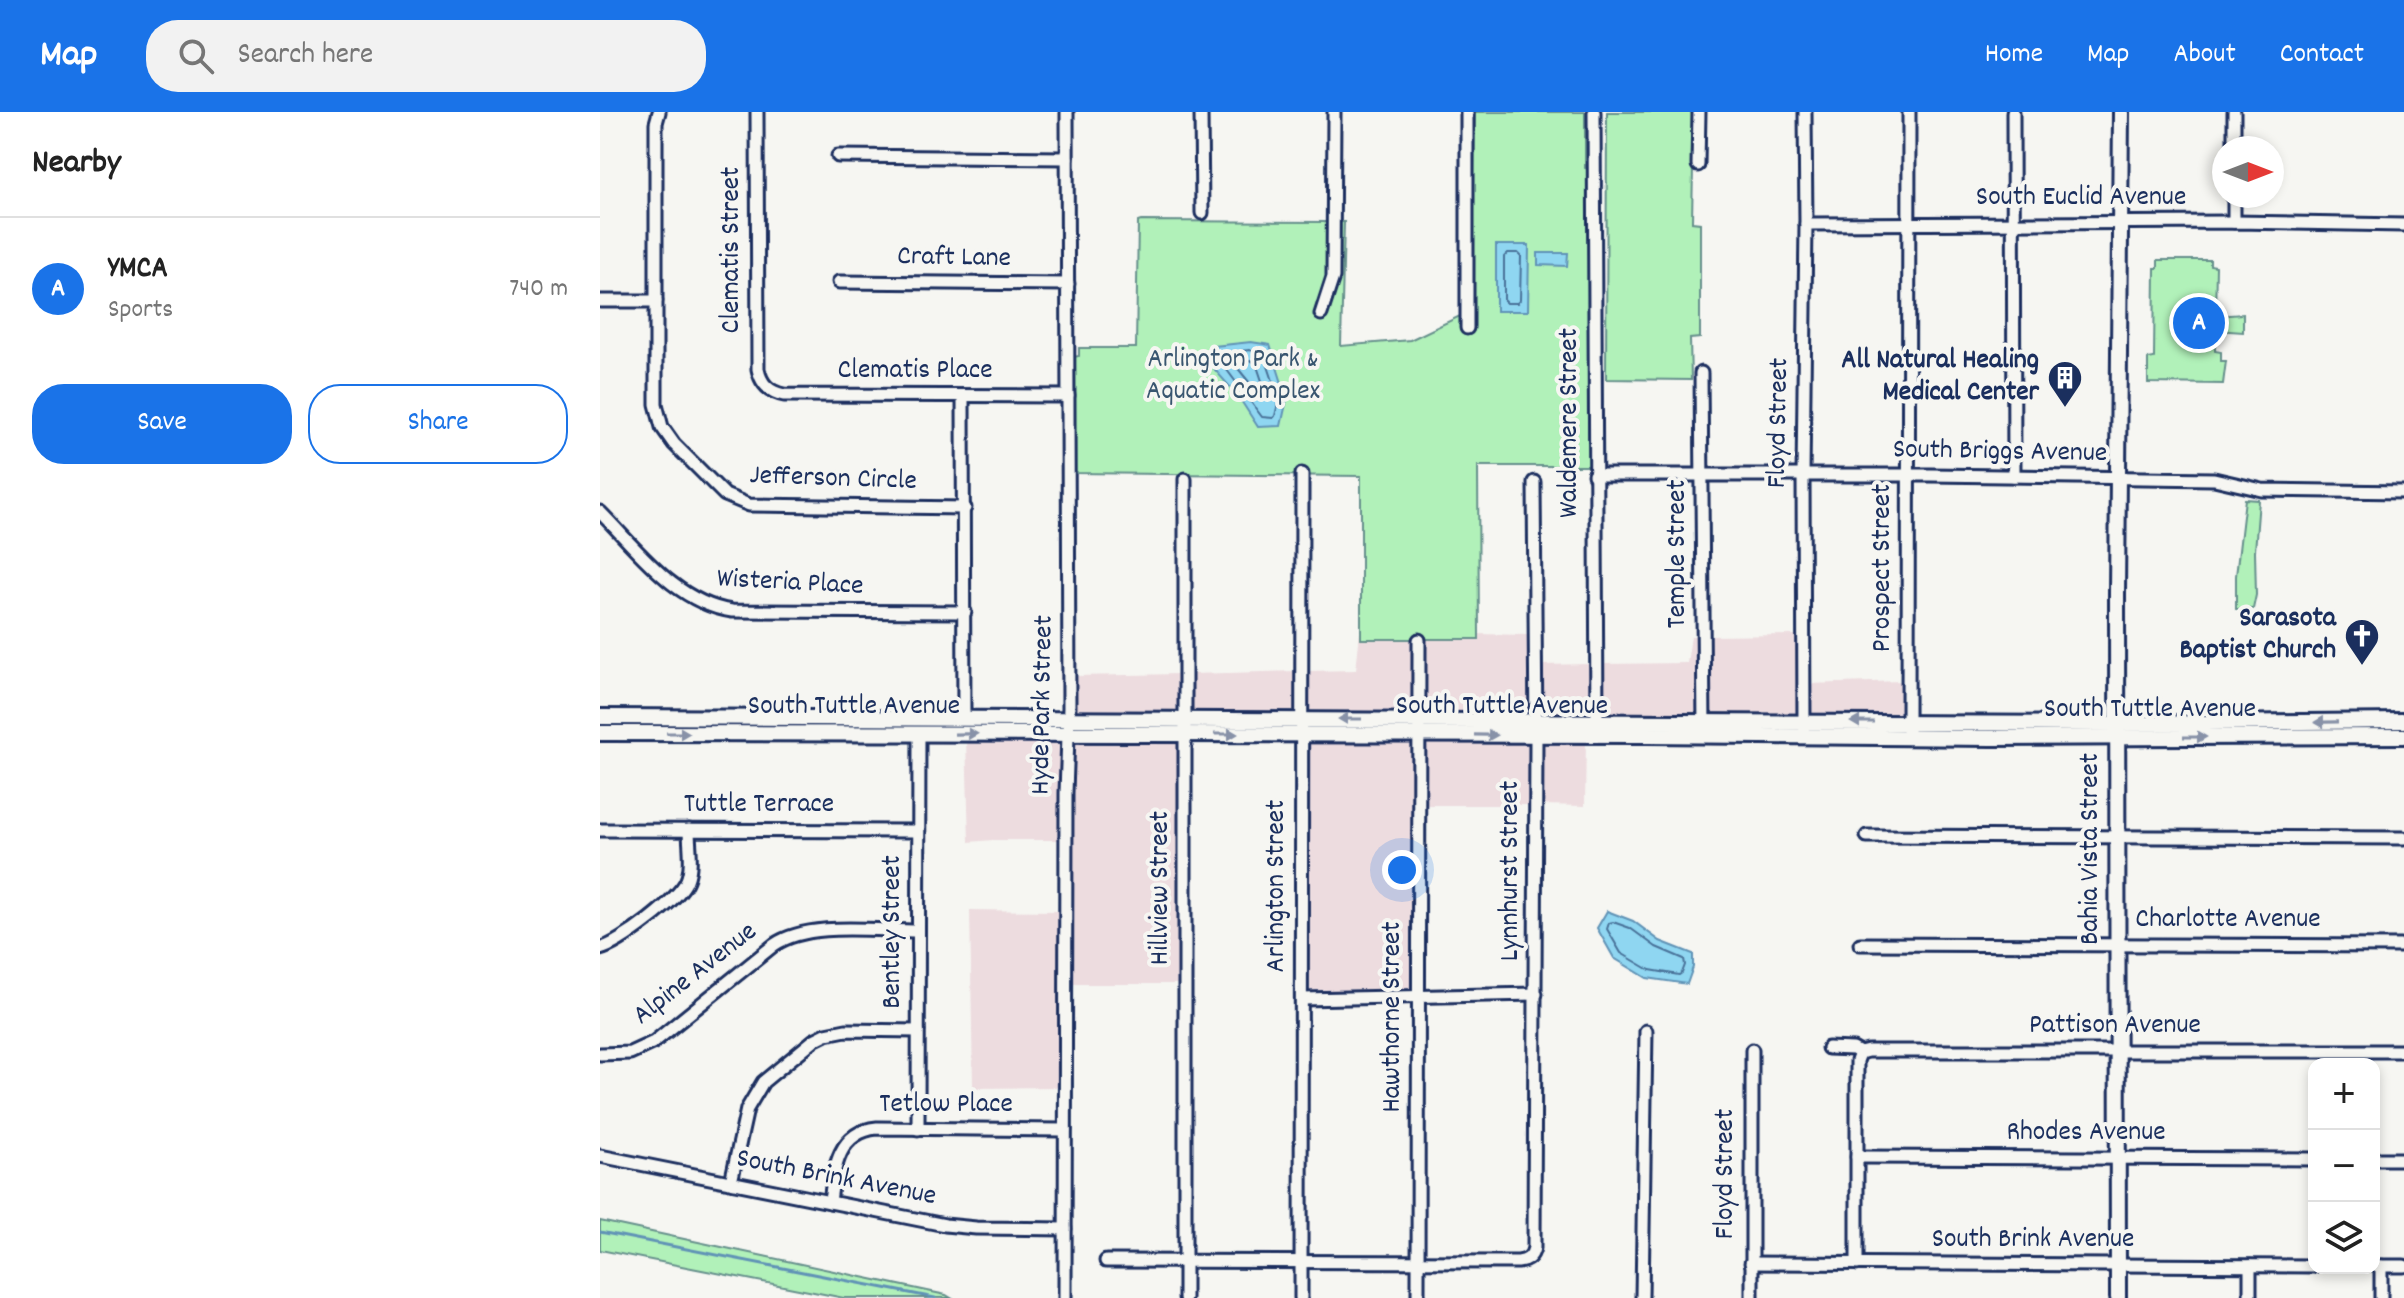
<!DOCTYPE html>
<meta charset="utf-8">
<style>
body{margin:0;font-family:Dekko,sans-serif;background:#f2f2f2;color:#222}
.controls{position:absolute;right:24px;bottom:24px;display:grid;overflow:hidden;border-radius:16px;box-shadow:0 4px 12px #0003}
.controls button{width:72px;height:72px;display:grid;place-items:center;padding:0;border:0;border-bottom:2px solid #e0e0e0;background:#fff;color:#222;font:40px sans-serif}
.compass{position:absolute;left:1612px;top:24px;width:72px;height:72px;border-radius:50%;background:#fff;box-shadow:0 4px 12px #0003;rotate:90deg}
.you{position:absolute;left:802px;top:758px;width:28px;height:28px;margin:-20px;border:6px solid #fff;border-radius:50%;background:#1a73e8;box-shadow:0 0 0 12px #1a73e833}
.badge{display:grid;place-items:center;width:52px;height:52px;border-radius:50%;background:#1a73e8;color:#fff;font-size:26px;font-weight:700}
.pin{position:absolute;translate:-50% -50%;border:4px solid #fff;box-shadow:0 2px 8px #0006}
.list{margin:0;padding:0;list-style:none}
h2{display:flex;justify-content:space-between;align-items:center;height:104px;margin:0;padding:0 32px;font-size:34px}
h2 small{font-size:26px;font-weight:400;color:#767676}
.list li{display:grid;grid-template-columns:52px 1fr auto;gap:24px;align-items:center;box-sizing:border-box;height:144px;padding:0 32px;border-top:2px solid #e0e0e0}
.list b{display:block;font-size:30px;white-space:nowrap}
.list p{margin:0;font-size:26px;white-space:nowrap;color:#767676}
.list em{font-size:26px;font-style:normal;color:#767676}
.actions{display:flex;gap:16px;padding:24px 32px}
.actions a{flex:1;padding:18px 0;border:2px solid #1a73e8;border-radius:32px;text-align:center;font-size:28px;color:#1a73e8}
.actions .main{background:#1a73e8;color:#fff}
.icon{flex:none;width:44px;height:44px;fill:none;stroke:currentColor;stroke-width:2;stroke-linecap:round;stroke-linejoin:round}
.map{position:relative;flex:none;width:1804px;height:1186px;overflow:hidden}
header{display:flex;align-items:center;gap:48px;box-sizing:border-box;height:112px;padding:0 40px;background:#1a73e8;color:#fff}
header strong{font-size:38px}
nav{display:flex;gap:44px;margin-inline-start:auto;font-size:28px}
.search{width:560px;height:72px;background:#f2f2f2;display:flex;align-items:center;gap:20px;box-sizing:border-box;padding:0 28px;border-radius:32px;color:#767676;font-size:30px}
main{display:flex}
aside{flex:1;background:#fff}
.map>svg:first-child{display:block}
</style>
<header>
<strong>Map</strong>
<div class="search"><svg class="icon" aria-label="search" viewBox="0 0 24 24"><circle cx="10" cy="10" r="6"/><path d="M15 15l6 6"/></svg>Search here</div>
<nav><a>Home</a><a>Map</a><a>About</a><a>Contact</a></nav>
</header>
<main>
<aside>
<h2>Nearby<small></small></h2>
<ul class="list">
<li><span class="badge">A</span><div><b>YMCA</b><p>Sports</p></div><em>740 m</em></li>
</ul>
<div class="actions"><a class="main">Save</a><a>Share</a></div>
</aside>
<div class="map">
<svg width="1804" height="1186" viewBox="0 0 1804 1186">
<rect width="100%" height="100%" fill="#f6f6f2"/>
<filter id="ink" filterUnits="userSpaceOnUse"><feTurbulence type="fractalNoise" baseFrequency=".0125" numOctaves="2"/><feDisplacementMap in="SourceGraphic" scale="16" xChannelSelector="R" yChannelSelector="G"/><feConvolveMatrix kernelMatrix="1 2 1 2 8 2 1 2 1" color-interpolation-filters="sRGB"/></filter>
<g filter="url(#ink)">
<g fill="#eddcdf">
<polygon points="760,520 930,523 931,605 824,603 825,524 814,603 708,602 707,559 756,558"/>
<polygon points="1197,523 1198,605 1109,604 1108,524"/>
<polygon points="1091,524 1098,524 1099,604 1002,604 1001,552 1087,551"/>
<polygon points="991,552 991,604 941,605 940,553"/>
<polygon points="697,559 698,602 591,602 591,562"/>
<polygon points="581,562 581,602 474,603 474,564"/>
<polygon points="1303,569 1303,605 1209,605 1207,572"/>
<polygon points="463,626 461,728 393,728 369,730 366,627"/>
<polygon points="473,626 581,626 580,872 471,872"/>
<polygon points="708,626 814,627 813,880 707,882"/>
<polygon points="824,627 931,628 931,693 824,693"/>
<polygon points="986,627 985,694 941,693 941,628"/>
<polygon points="370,798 461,799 460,975 373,976"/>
</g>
<g fill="#b1f1b9" stroke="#66908c" stroke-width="2">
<polygon points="875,0 985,0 985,56 989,57 991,354 878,354 879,527 761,527 761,364 473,361 473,245 479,244 479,236 536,236 538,110 541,109 729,110 729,194 738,165 739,110 744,110 741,234 810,228 862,203 862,220 872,220"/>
<polygon points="1007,0 1094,0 1092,110 1100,111 1100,226 1090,227 1091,268 1006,267"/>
<polygon points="1558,148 1610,148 1610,153 1616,154 1615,204 1643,202 1643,220 1615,218 1615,239 1621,240 1621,249 1626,249 1623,272 1548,271 1548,247 1554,246 1555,156 1558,156"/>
<polygon points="1645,387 1659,388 1655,439 1656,483 1653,497 1636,497 1636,464"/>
<polygon points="0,1109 346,1183 351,1186 244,1186 0,1138"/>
</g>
<g fill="#8fd6f1" stroke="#6193b6" stroke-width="2">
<polygon points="896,133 929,133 928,199 896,199"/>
<polygon points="938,141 968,141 967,154 938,153"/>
<polygon points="651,230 670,233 687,287 681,314 658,315 638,284 615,258 608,244 614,234"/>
<polygon points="1007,799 1033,809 1060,829 1093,842 1093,855 1087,872 1047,866 1014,846 997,816"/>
</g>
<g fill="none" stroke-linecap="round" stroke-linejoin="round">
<g stroke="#497299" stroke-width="2">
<polygon points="908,141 918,141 921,144 920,188 917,191 907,191 904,188 904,145"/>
<polygon points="650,238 664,242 679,287 675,304 673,306 662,305 618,246 621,241"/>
<polygon points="650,248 656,251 665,278 662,282 658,281 636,254 639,250"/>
<polygon points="1013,810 1030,816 1056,835 1084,847 1085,853 1082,861 1079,863 1050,858 1021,841 1007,817 1009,811"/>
</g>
<polyline stroke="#6193b6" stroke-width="3" points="0,1120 335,1186"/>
<defs>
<g id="minor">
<polyline points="59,0 56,11 56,292 62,315 74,332 125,383 149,393 365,396"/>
<path d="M157,0l1,257c3,15 11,23 26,26l284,1"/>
<polyline points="601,0 602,101"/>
<polyline points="867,0 867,216"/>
<polyline points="994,0 997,615"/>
<polyline points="1413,0 1414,364"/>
<polyline points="1634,0 1634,36"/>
<polyline points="238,44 467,46"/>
<polyline points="1098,53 1099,0"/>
<polyline points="1634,84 1634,110"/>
<polyline points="1206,112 1634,110 1804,113"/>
<polyline points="239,170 468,172"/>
<polyline points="0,189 56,189"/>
<polyline points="721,202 733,165 734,0"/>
<polyline points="1101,261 1104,617"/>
<polyline points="363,284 364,607"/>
<polyline points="994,363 1330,363 1614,367 1662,378 1804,380"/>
<path d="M0,400c38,38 76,91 132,99l233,1"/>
<polyline points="1204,615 1203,363 1206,112 1205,0"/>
<polyline points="1308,619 1309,0"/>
<polyline points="0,718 318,719"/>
<polyline points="1267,724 1804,726"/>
<polyline points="1260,832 1804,834"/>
<path d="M0,837c20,-5 80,-50 87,-69 6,-15 2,-34 2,-50"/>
<polyline points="702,887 936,882"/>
<polyline points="1228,936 1253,937 1260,941 1268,939 1804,939"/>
<path d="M0,942l30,-1 24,-11 120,-97c35,-24 101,-14 144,-14"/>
<polyline points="318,1017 319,622"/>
<polyline points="0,1044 345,1113 376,1116 465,1117"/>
<polyline points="1257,1045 1714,1047"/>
<polyline points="1774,1047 1804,1047"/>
<polyline points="131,1070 147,997 163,970 214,928 226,922 246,918 318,919"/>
<path d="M230,1090c4,-32 7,-70 47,-74l188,2"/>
<path d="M506,1149l412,1c9,-1 14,-5 16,-14l2,-512 -2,-254"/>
<polyline points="1151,1151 1714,1154"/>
<polyline points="1257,1152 1257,949 1260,941"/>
<polyline points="1650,1154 1650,1186"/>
<polyline points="1777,1154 1804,1154"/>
<polyline points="1781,1154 1781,1186"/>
<polyline points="465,1186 466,681 469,595 467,0"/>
<polyline points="585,1186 585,367"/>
<polyline points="701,1186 702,362"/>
<polyline points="818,1186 819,528"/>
<polyline points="1042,1186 1046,919"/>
<polyline points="1152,1186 1152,938"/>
</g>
<polyline id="tertiary" points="1518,1186 1517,481 1521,0"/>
<g id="secondary">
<polyline points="0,605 1517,612 1804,609"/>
<polyline points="0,621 1046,623 1392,626 1804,624"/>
</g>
</defs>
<use href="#minor" stroke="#1b2f5e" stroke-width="17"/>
<use href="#tertiary" stroke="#1b2f5e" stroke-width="20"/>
<use href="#secondary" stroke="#1b2f5e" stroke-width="20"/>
<use href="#minor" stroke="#f6f6f2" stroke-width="11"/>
<use href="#tertiary" stroke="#f6f6f2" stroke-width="14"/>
<use href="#secondary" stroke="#f6f6f2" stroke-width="14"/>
</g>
<defs><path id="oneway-solid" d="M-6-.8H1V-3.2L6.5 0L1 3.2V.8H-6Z" transform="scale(2)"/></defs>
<g fill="#8892a8">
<use href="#oneway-solid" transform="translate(750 607) rotate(-180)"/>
<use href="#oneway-solid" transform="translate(1262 610) rotate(-180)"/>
<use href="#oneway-solid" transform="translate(1726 610) rotate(179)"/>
<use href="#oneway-solid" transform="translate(78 621)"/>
<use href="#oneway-solid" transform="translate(366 622) rotate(-1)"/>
<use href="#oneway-solid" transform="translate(626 622)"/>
<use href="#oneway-solid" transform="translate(886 623) rotate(1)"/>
<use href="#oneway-solid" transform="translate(1595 625)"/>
</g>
</g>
<defs>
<symbol id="building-pin" viewBox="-11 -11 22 30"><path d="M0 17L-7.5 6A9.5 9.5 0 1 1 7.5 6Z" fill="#1b2f5e" stroke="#f6f6f2"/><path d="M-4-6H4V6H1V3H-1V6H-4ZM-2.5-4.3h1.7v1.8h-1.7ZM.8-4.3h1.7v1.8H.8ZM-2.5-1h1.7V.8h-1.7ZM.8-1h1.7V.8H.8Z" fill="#fff"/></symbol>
<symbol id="church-pin" viewBox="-11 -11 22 30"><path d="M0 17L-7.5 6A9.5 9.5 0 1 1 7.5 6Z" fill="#1b2f5e" stroke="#f6f6f2"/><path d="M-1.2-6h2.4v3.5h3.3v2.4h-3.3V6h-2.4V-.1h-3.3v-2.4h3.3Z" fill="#fff"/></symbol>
</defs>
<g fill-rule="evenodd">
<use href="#building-pin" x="1445" y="246" width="40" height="54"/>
<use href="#church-pin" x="1742" y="504" width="40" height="54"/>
</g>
<g text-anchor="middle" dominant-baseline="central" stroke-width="8" stroke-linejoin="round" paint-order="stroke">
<g font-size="28" fill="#1b2f5e" stroke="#f6f6f2">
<text x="1481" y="87">South Euclid Avenue</text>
<text transform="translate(133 138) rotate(-90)">Clematis Street</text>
<text transform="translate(354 147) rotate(1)">Craft Lane</text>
<text x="315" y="260">Clematis Place</text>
<text transform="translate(971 311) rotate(-90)">Waldemere Street</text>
<text transform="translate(1180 311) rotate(-89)">Floyd Street</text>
<text transform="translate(1400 341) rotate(1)">South Briggs Avenue</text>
<text transform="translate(233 368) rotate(2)">Jefferson Circle</text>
<text transform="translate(1079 442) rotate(-90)">Temple Street</text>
<text transform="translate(1284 456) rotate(-90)">Prospect Street</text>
<text transform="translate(190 472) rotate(3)">Wisteria Place</text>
<text transform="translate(444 593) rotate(-89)">Hyde Park Street</text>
<text x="254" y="596">South Tuttle Avenue</text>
<text x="902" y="596">South Tuttle Avenue</text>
<text x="1550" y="599">South Tuttle Avenue</text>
<text x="159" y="694">Tuttle Terrace</text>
<text transform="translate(1492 737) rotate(-90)">Bahia Vista Street</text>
<text transform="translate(912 759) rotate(-90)">Lynnhurst Street</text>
<text transform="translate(678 774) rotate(-90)">Arlington Street</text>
<text transform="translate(562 776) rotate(-90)">Hillview Street</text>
<text x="1628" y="809">Charlotte Avenue</text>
<text transform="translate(294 820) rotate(-90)">Bentley Street</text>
<text transform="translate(96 863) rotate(-38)">Alpine Avenue</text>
<text transform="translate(794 905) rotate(-90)">Hawthorne Street</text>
<text x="1515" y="915">Pattison Avenue</text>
<text x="346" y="994">Tetlow Place</text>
<text x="1486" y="1022">Rhodes Avenue</text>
<text transform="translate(1127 1062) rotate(-90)">Floyd Street</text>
<text transform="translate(236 1067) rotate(11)">South Brink Avenue</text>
<text x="1433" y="1129">South Brink Avenue</text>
</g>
<g font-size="28" fill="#395670" stroke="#f6f6f2">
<text x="633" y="249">Arlington Park &amp;<tspan x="633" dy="32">Aquatic Complex</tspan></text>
</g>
<g font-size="28" font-weight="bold" fill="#1b2f5e" stroke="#f6f6f2" text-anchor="end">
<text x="1439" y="250">All Natural Healing<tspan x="1439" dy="32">Medical Center</tspan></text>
<text x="1736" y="508">Sarasota<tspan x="1736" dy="32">Baptist Church</tspan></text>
</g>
</g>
</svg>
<div class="controls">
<button>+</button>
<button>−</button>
<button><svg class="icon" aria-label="layers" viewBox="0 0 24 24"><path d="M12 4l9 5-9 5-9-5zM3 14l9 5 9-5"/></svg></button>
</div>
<svg class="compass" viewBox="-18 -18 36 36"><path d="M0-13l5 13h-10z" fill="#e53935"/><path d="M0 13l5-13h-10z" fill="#767676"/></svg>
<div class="you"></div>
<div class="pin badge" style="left:1599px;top:211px">A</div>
</div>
</main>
